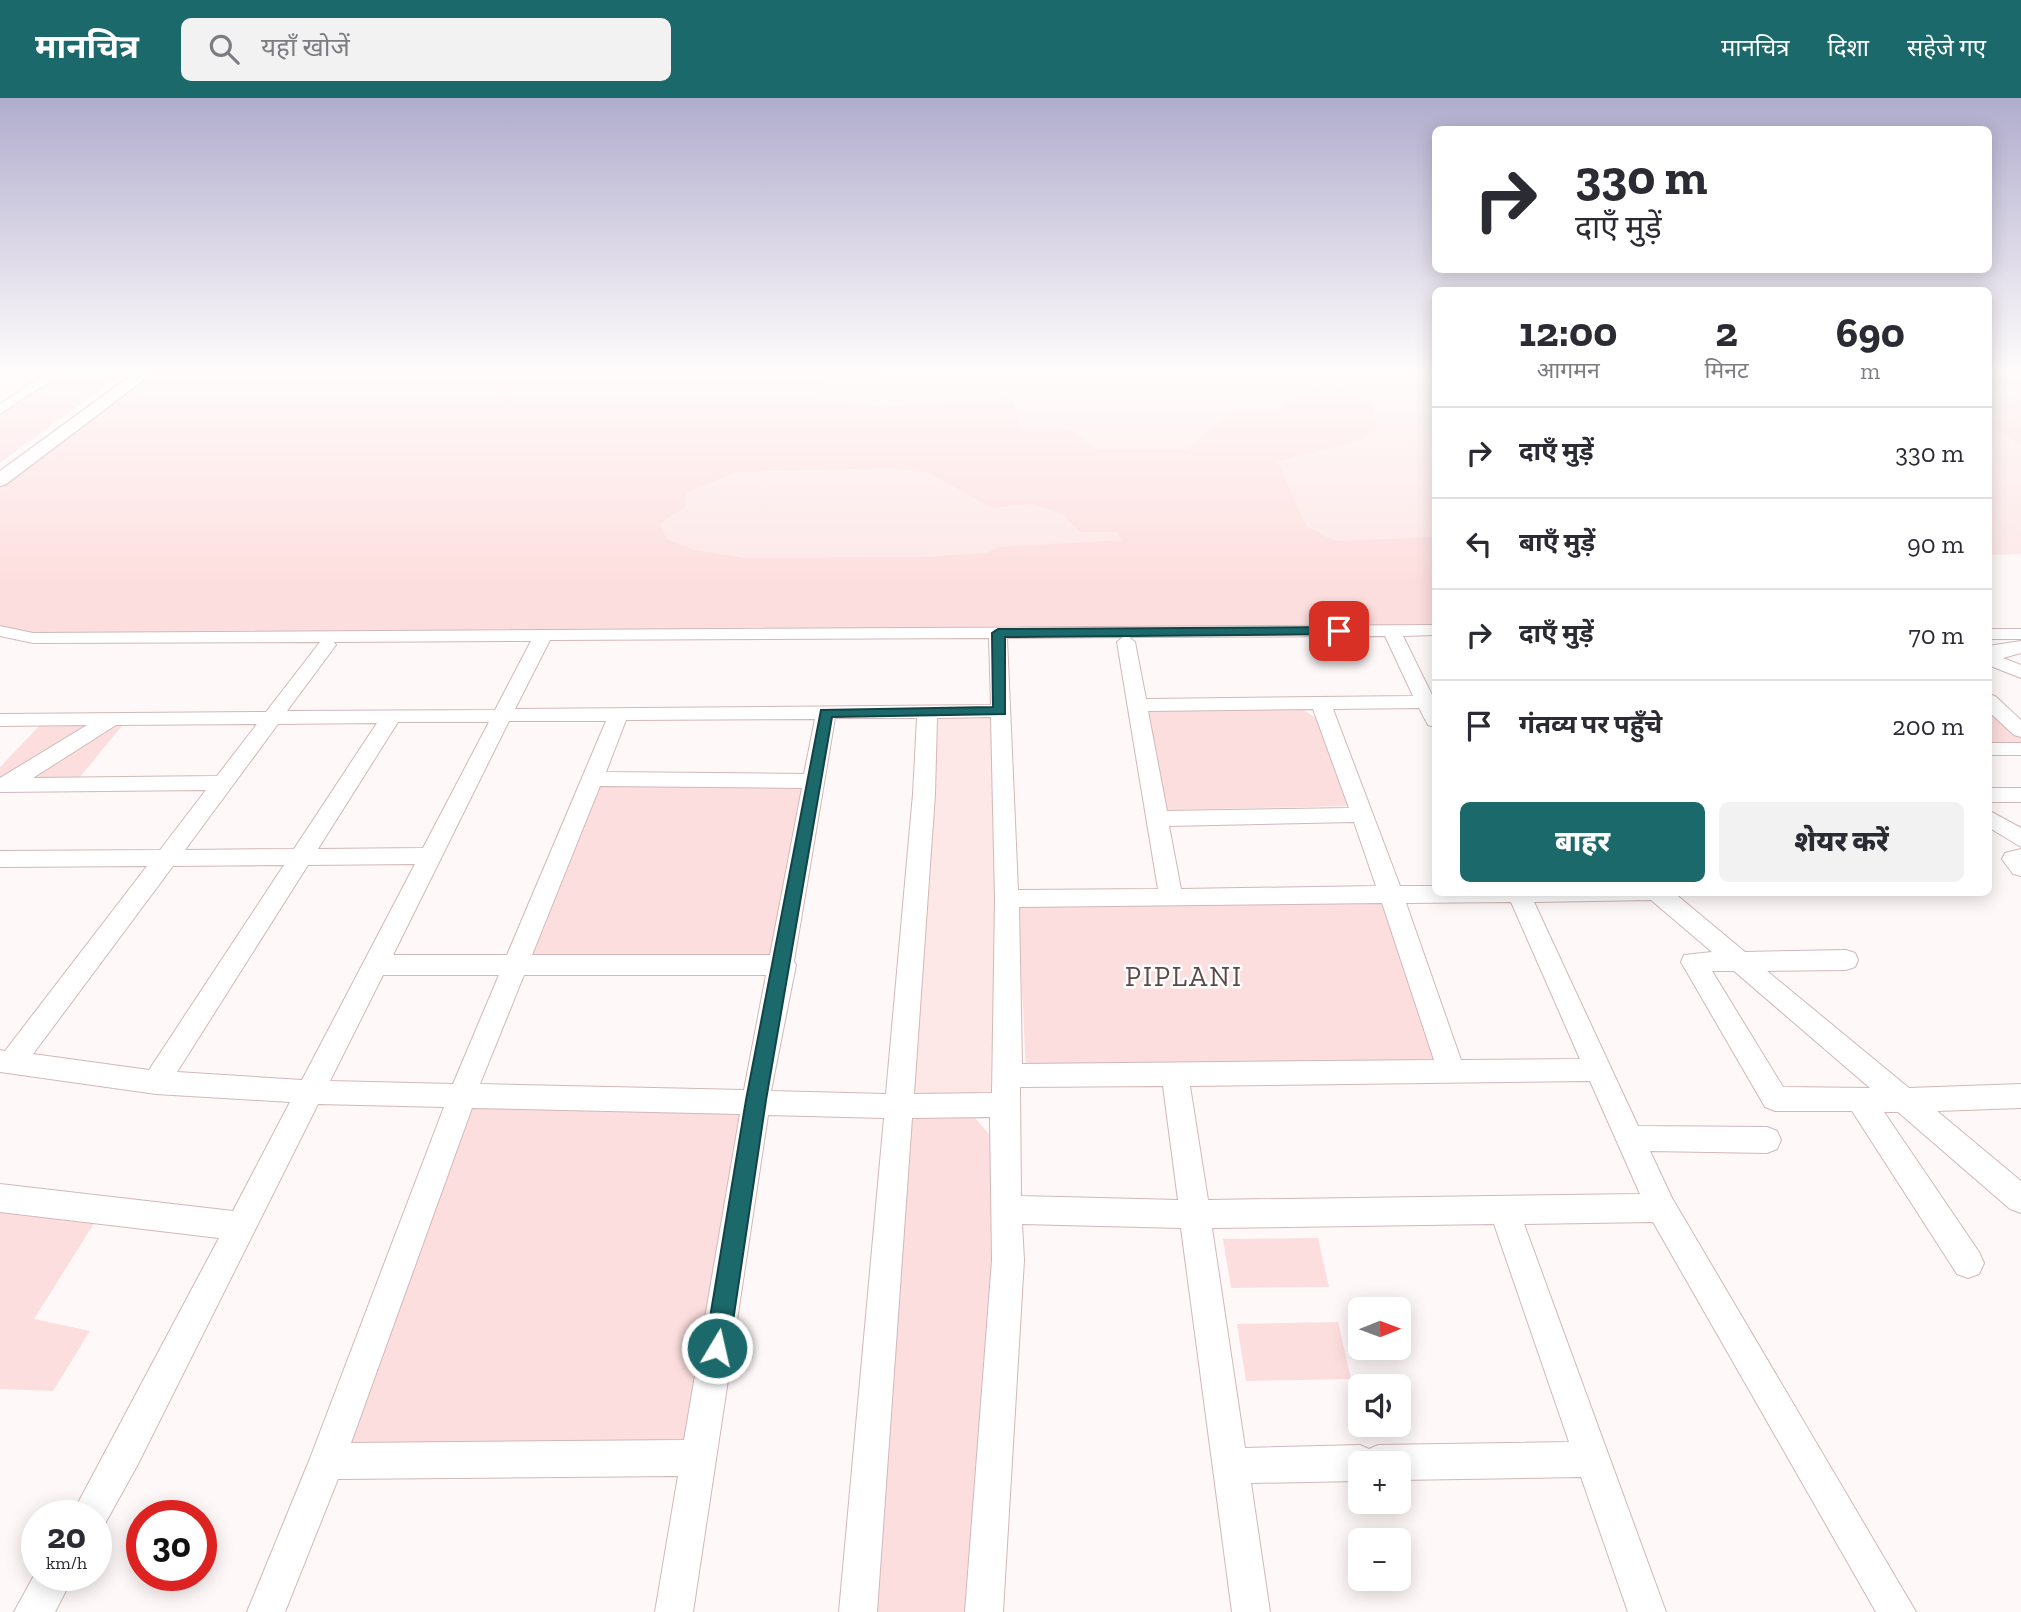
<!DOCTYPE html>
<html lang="hi">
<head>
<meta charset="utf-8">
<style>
	:root { --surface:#fff; --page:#f2f2f3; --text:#2b2b33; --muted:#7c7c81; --line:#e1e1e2; --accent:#1b696b }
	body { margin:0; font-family:"Zilla Slab","Noto Sans Devanagari",serif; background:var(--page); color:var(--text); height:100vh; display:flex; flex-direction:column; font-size:26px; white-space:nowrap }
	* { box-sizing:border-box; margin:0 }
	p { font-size:23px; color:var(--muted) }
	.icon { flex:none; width:38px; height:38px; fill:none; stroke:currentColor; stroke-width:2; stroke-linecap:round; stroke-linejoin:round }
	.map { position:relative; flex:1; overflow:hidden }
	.details { position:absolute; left:1432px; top:189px; width:560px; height:609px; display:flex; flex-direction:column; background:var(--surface); border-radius:10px; box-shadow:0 4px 18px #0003 }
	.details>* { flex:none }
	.top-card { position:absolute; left:1432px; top:28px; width:560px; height:147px; border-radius:10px; box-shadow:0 4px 18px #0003; background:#fff; color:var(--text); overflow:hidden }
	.needle { width:46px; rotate:89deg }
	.fabs { position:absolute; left:1348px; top:1199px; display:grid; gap:14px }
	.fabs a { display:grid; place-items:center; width:63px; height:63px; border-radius:10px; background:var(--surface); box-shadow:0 4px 18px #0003; font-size:35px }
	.speed { position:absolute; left:21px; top:1402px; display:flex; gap:14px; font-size:35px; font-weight:700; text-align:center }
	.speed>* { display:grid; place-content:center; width:91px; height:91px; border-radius:50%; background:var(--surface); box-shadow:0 4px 18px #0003; line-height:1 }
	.speed small { font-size:18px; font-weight:400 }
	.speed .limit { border:10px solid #d22; background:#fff; color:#111 }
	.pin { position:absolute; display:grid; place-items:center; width:60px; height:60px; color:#fff; margin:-30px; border-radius:14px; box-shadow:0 4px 10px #0006 }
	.me { position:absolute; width:77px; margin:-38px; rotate:9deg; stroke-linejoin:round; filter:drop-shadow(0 0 5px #0008) }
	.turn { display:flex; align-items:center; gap:24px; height:147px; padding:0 28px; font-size:32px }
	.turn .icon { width:91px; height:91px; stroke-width:2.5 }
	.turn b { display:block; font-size:49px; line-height:60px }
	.eta { display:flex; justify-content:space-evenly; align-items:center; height:119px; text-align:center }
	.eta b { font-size:42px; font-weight:800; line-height:49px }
	.button { display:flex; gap:14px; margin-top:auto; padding:14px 28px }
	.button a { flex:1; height:80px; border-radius:10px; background:var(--accent); color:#fff; font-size:28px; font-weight:800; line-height:80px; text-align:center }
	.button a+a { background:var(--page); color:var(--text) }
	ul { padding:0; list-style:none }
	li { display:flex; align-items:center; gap:21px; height:91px; padding:0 28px; border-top:2px solid var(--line) }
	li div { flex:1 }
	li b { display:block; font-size:26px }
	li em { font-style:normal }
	header { display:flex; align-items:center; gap:42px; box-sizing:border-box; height:98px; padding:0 35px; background:var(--accent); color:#fff }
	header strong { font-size:33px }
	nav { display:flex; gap:38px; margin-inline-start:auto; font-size:24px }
	.search { width:490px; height:63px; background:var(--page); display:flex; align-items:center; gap:18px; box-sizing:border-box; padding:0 24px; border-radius:10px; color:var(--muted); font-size:26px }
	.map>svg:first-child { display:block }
</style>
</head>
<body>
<header>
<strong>मानचित्र</strong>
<div class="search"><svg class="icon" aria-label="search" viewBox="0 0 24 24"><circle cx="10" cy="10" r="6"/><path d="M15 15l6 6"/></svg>यहाँ खोजें</div>
<nav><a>मानचित्र</a><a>दिशा</a><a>सहेजे गए</a></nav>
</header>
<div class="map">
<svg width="2021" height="1514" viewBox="0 0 2021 1514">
	<rect width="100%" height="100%" fill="#fef8f8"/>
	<!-- built -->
	<path fill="#fde7e7" d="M351 274H1435V464L162 480Z
		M1988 274H2021V456L1988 457Z
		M991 617 996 771 991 995 910 998 924 618Z"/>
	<!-- green -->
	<path fill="#fddede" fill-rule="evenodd" d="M158 274H908L844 278 815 287 816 300 885 309 1013 298 1019 330 1070 331 1097 352H1188L1225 316 1278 314C1313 280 1331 282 1373 303L1377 330 1363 341 1278 364 1306 428 1335 443 1435 439V528L42 536 0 528V391ZM892 370 929 375 992 410 1033 406 1061 416 1081 434H1117L1122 442 999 449 987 455 924 459 744 460 695 452 667 441 659 426 685 409 686 395 736 374Z
		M1988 274H2021V347L1988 326Z
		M87 276 119 278 0 365V317L51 282Z
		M1988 608 2021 638V645H1988Z
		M1299 609 1319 622 1353 708 1166 712 1144 614 1153 610Z
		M126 623 75 685 0 686V669L42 625Z
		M808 686 778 864 529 859 594 688Z
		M1379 803 1390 818 1446 969 1026 974 1018 808Z
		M470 1003 746 1010 692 1347 340 1356Z
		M941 1012 975 1020 994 1042 995 1131 972 1514H870L900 1015Z
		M0 1114 95 1124 34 1221 90 1233 53 1293 0 1291Z
		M1318 1140 1329 1189 1231 1190 1223 1141Z
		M1338 1224 1351 1281 1246 1283 1237 1226Z"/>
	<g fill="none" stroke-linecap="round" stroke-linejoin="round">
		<defs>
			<path id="minor" d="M48 274H63L0 316V306Z
				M1435 527V537L1403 538 1435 603V629L1428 627 1419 610 1333 611 1400 788H1435V794H1673L1745 854 1846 852 1855 855 1858 862 1855 869 1846 872 1767 873 1909 990 2021 986V1010L1937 1013 2021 1083V1115L2010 1111 1898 1014H1884L1979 1154 1984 1165 1979 1176 1968 1180 1957 1176 1852 1013H1775L1765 1009 1681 864 1684 857 1712 854 1651 802 1534 804 1638 1028 1767 1029 1777 1033 1781 1042 1777 1051 1767 1055 1650 1053 1672 1100 1916 1514H1876L1653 1124 1524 1126 1666 1514H1628L1581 1379 1398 1382V1365H1360V1383L1251 1385 1270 1514H1232L1181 1130 1022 1126 1024 1162 1003 1514H965L992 1162 990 1019 912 1020 877 1514H839L884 1020 768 1017 693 1514H655L678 1378 338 1381 285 1514H247L309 1363 444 1009 318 1006 137 1368 102 1431 96 1433V1418H71L219 1140 0 1114V1086L233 1113 290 1004 156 996 0 974V952L5 953 147 768 0 769V753L160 752 206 692 0 694V680L87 627 0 628V616L266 614 320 544 33 545 0 538V528L33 535ZM1385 538 1413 598 1146 601 1135 544 1129 539ZM1123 539 1117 544 1158 791 1018 792 1007 540ZM989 540 991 607 515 611 550 542ZM531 543 495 612 287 613 336 547 334 544ZM1313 611 1349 710 1167 713 1148 613ZM991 619 995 801 992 995 914 996 935 696 937 620ZM835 620H917L913 696 886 996 771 993 796 867 794 863ZM815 621 804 676 606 674 626 622ZM509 623H606L507 857H393ZM398 624H489L423 750 318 751ZM377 625 294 751 185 752 278 626ZM257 626 217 678 33 680 116 627ZM600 688 802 690 770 857H532ZM1354 724 1376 788 1181 791 1169 728ZM415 766 302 982 177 974 308 767ZM284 767 149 972 33 956 173 768ZM1511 804 1580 961 1461 962 1406 805ZM1382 805 1434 962 1022 966 1019 809ZM1712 873H1734L1870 990 1783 989ZM383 877H499L453 986 330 983ZM524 877H766L744 992 480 986ZM1590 983 1640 1096 1208 1102 1190 988ZM1163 988 1178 1102 1021 1098 1020 989ZM472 1010 740 1016 684 1342 351 1345ZM1494 1126 1569 1344 1378 1347 1369 1351 1360 1347 1245 1350 1212 1130Z
				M1988 531H2021V541H1988Z
				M2021 543V555L2003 560 2021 567V580L1988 567V548Z
				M1988 596 1995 598 2021 622V639L2014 637 1988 613Z
				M1988 645H2021V657H1988Z
				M1988 690H2021V704H1988Z
				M1988 712 2021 730V749L1988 729Z
				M2021 751V778L2013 776 2002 761 2005 755Z
				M37 1472V1477H74L55 1514H14Z"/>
			<path id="major" d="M136 274H154L6 386 0 388V373Z"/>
		</defs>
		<!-- minor casing -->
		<use href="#minor" stroke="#d2b8b8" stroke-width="2"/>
		<!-- major casing -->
		<use href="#major" stroke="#d2b8b8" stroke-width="3"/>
		<!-- minor -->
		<use href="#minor" fill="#fff" fill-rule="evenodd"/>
		<!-- major -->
		<use href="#major" fill="#fff" fill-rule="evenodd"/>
	</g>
	<!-- sky -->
	<linearGradient id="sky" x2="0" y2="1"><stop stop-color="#b0accd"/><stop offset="0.56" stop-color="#fffcfc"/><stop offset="1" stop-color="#fffcfc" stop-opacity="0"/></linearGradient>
	<rect width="2021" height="486" fill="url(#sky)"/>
	<!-- route -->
	<path fill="#1b696b" stroke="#124446" stroke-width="2" d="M1339 529 1344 530V536L1005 539V616L832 619 766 1002 729 1250 725 1258 717 1261 709 1258 705 1250 746 1002 821 612 993 609 992 535 998 531Z"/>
	<g text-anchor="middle" stroke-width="5" stroke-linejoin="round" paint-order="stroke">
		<!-- neighbourhood labels -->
		<g font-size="28" letter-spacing="2" fill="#5d4747" stroke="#fff">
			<text x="1184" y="888">PIPLANI</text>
		</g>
	</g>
</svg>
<div class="fabs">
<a><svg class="needle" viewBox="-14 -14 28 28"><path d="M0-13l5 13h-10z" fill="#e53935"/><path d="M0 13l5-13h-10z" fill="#7c7c81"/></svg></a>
<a><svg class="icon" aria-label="sound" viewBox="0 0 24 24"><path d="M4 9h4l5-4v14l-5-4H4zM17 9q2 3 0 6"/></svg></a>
<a>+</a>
<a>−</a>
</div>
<div class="speed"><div>20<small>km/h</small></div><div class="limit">30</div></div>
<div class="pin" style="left:1339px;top:533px;background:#d93025"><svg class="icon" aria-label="arrive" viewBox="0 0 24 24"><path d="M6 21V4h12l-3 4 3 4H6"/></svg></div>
<svg class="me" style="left:717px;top:1250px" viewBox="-20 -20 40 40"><circle r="17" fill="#1b696b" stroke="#fff" stroke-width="3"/><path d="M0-11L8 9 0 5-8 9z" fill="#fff"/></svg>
<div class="top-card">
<div class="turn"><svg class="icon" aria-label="right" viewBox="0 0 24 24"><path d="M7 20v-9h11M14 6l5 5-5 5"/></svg><div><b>330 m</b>दाएँ मुड़ें</div></div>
</div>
<section class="details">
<div class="eta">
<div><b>12:00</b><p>आगमन</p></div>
<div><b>2</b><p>मिनट</p></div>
<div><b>690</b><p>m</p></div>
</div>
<ul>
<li><svg class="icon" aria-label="right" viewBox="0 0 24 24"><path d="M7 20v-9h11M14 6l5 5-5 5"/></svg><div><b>दाएँ मुड़ें</b></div><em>330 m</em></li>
<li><svg class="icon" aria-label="left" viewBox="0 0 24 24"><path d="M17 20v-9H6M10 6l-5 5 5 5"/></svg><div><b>बाएँ मुड़ें</b></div><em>90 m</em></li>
<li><svg class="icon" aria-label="right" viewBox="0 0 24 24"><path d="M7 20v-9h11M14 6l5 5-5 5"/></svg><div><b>दाएँ मुड़ें</b></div><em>70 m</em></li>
<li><svg class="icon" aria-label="arrive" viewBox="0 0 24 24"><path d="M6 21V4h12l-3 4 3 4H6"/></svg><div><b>गंतव्य पर पहुँचे</b></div><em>200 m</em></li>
</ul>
<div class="button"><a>बाहर</a><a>शेयर करें</a></div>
</section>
</div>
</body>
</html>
